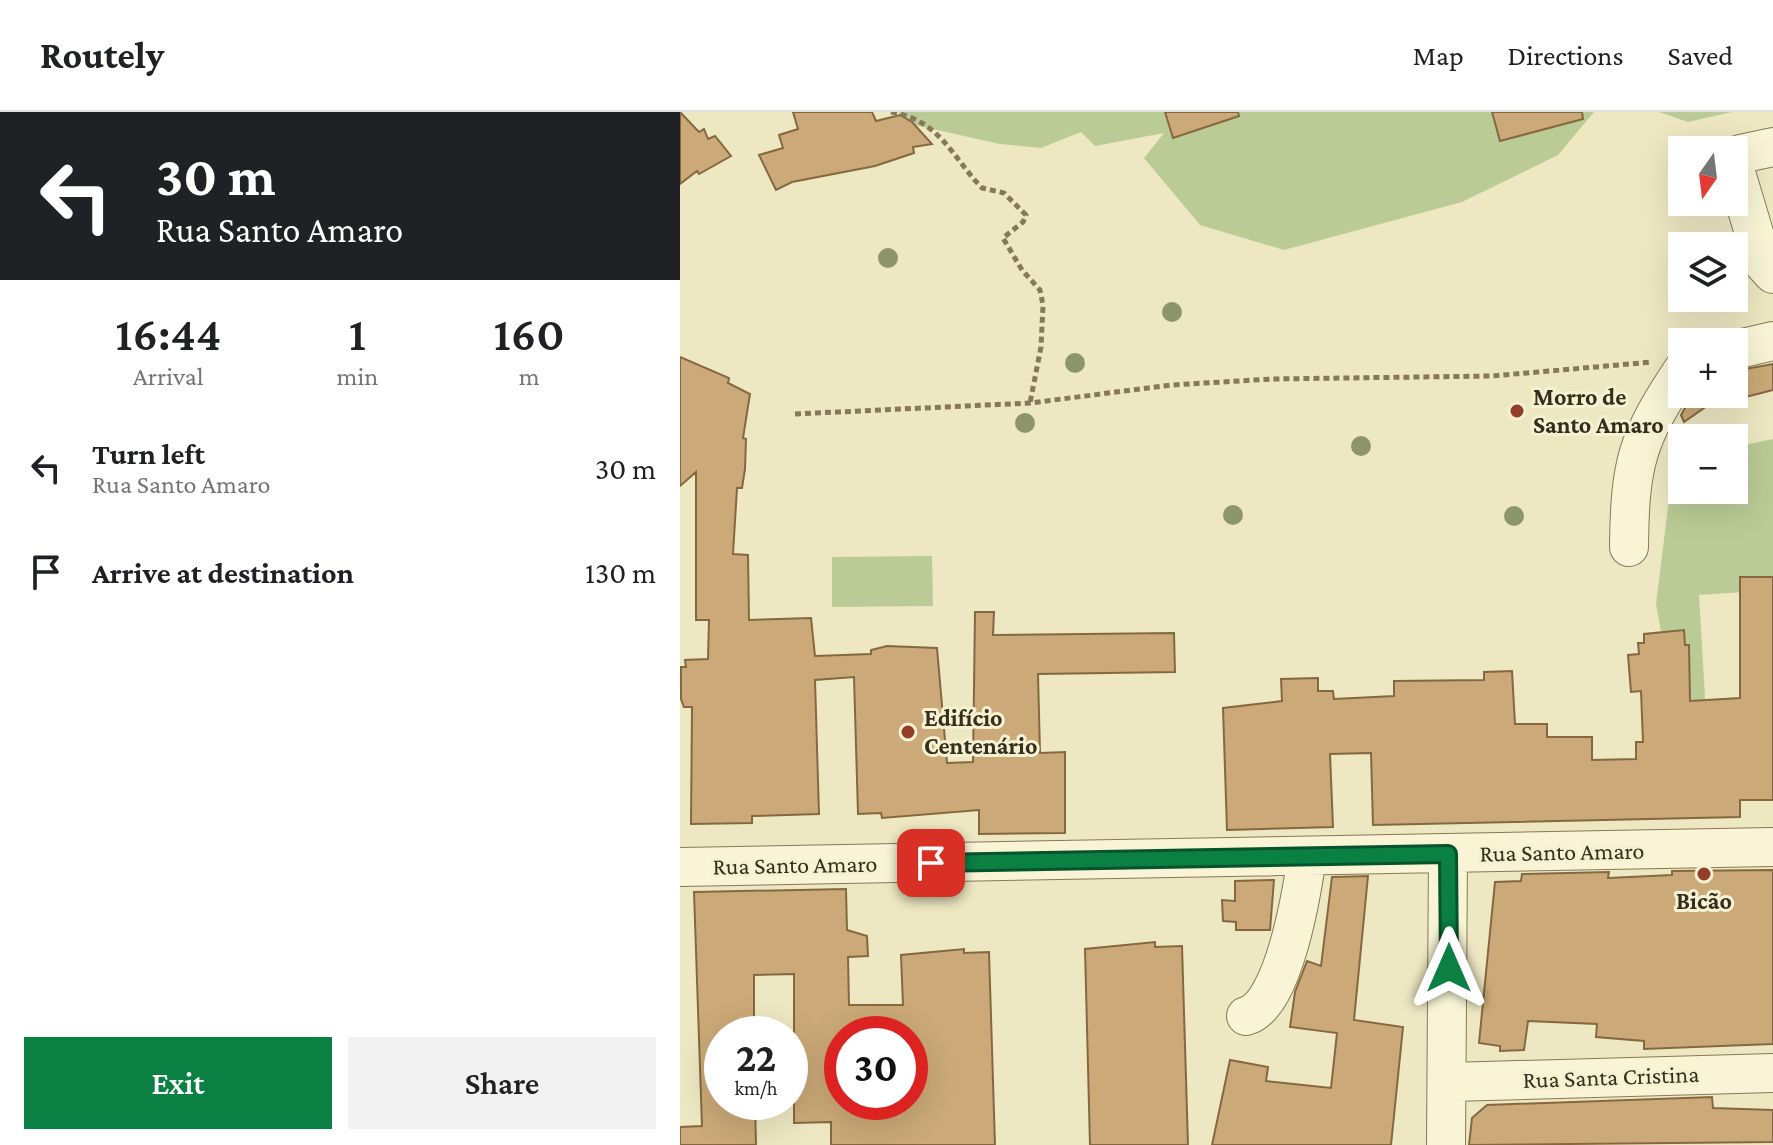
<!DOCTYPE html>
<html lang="en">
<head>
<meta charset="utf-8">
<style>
	:root { --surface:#fff; --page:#f2f2f2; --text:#202124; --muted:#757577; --line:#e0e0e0; --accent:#0b8043 }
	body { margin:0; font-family:"Crimson Pro",serif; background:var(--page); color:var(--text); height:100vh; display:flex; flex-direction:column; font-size:30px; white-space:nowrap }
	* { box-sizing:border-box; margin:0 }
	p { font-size:26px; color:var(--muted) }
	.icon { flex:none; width:44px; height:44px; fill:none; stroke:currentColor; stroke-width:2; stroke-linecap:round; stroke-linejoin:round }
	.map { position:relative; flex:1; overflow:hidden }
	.side { display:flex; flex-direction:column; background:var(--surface); width:680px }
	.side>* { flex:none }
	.hud { background:#202124; color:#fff; overflow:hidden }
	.needle { width:52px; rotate:194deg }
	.buttons { position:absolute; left:988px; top:24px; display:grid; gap:16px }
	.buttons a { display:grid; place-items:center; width:80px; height:80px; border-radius:0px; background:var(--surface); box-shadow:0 8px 32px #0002; font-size:40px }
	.speed { position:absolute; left:24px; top:904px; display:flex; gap:16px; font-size:40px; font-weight:700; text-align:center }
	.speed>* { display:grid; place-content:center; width:104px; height:104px; border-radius:50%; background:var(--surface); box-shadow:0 8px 32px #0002; line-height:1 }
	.speed small { font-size:20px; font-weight:400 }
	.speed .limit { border:12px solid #d22; background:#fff; color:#111 }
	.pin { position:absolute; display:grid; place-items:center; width:68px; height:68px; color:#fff; margin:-34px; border-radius:16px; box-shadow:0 4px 12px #0006 }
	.me { position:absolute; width:88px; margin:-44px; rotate:0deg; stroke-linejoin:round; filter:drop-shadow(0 0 6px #0008) }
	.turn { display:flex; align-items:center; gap:28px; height:168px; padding:0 24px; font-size:36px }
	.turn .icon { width:104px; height:104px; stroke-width:2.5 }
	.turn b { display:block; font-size:56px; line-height:68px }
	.eta { display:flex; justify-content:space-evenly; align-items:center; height:136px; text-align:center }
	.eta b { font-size:48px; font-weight:600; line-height:56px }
	.cta { display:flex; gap:16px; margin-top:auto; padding:16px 24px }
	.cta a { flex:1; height:92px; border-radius:0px; background:var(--accent); color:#fff; font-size:32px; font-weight:600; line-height:92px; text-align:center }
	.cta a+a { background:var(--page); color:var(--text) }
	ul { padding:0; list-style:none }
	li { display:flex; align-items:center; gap:24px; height:104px; padding:0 24px }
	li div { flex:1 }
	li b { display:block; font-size:30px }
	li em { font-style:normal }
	header { display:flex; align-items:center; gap:48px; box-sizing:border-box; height:112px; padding:0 40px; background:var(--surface); border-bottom:2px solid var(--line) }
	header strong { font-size:38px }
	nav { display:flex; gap:44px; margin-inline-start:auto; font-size:28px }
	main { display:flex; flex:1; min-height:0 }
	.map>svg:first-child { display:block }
</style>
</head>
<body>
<header>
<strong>Routely</strong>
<nav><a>Map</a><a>Directions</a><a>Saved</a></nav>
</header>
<main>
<section class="side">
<div class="hud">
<div class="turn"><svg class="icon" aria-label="left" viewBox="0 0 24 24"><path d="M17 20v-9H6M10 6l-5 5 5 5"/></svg><div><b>30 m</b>Rua Santo Amaro</div></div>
</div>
<div class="eta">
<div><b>16:44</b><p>Arrival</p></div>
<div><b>1</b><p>min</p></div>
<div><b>160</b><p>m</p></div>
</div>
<ul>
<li><svg class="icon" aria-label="left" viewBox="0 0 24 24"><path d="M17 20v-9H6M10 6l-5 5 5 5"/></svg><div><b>Turn left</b><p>Rua Santo Amaro</p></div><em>30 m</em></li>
<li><svg class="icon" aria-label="arrive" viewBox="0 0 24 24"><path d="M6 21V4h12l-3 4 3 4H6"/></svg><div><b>Arrive at destination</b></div><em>130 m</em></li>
</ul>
<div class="cta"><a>Exit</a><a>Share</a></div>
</section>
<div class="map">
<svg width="1093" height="1033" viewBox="0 0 1093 1033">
	<rect width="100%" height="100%" fill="#ede8c2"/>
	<!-- green -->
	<path fill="#bbcb96" d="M219 0H812L821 29 878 13 875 0H914L878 43 782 90 604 138 520 113 464 46 484 21 415 34 401 20 361 36 320 32 221 10Z
		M979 0H1052L1008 10Z
		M1093 327V478L1019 483 1026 602 1000 623 976 492 994 347 1002 345V378H1054V335Z
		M252 444 253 494 152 495V445Z"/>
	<!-- building -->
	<path fill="#cba978" stroke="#856840" stroke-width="2" fill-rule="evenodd" d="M0 0 19 20 24 17 28 27 35 24 51 44 19 62 17 59 0 72Z
		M113 0H192L196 9 220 3 232 10 252 32 233 35 234 41 195 54 112 70 96 78 79 43 103 36 99 23 118 17Z
		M485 0H558L559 4 493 26Z
		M812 0H902L903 7 820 29Z
		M0 245 49 266 48 271 70 282 63 326 66 327 65 357 62 376H57L53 442 68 443 69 508 131 506 135 544 191 542V538L207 534 257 536 267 651 293 650 295 500H314L313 523 494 521 495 560 358 562 360 641 385 640V721L299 722V698L202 706 201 701 178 702 174 565 135 568 139 702 72 704V711L11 712 12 595H4L1 587V555H6L5 548 28 547 29 508H16V360L0 374Z
		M1093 252V278L1054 288V259Z
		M1013 282H1044L1004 310 1001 303Z
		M1060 465H1093V688H1060V705L693 713 691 641 650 642 653 715 547 718 543 596 602 589 601 567 638 566V579H653L654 587 714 584V569L804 568V560L832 559 835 612H867V625H912V648L956 647V630H963L961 579 951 580 948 543 959 542 958 531H964V522L1004 518 1005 533H1009L1010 589 1060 586Z
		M1093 758V932L964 937V929L916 925 917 912 848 909 844 938 820 939V934L799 931 815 770 841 769 842 762 929 760 928 766 992 763V759Z
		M688 764 674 908 723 915 711 1033H532L550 948 588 955 586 969 651 976 657 921 610 915 615 880 627 849 641 854 652 765Z
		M594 768 590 818H556V810L543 809 542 788 555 789V769Z
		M166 777 167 818 187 824 188 844 168 845 169 893H223L221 843 284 837V841L309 840 315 1033H151V1010L114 1011V862L74 863V922H42V990H75L76 1033H0V1015L22 1014 14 780ZM162 922H230V990H162Z
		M475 830V835L502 834 508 1033H410L405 837Z
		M1032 985 1033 996 1093 998V1030L789 1033 792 1006 807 993Z"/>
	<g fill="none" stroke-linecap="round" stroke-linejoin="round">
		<defs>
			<path id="minor" d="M1054 49 1060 42 1093 35
				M1054 54 1083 151 1093 162
				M1054 238 1093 229
				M949 435C950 352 956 328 1002 259
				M0 755 1093 735
				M566 904C604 894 622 779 627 745
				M770 970 1093 961
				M766 1033 768 742"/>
		</defs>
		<!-- minor casing -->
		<use href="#minor" stroke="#867959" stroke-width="40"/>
		<!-- path -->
		<path stroke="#867959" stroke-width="5" stroke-dasharray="6 4" stroke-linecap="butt" d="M211 0C260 8 272 45 302 76L324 81 346 103 343 110 323 126 342 158 360 178 363 193 361 235 350 291
			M115 302 350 291 492 273 592 267 812 264 972 250"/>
		<!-- minor -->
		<use href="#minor" stroke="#f8f4d5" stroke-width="38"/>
	</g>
	<!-- trees -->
	<g fill="#8d966b">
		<circle cx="208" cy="146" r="10"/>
		<circle cx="492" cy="200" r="10"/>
		<circle cx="395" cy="251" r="10"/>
		<circle cx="345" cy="311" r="10"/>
		<circle cx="681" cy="334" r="10"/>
		<circle cx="553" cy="403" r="10"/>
		<circle cx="834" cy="404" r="10"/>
	</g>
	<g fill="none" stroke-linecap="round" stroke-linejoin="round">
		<defs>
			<path id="route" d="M251 751 768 742 769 856"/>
		</defs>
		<!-- route casing -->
		<use href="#route" stroke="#07532c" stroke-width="20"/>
		<!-- route -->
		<use href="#route" stroke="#0b8043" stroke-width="14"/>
	</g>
	<!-- markers -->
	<g fill="#943d2a" stroke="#f5f1d1" stroke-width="3">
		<circle cx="837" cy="299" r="8"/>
		<circle cx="228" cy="620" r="8"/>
		<circle cx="1024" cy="762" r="8"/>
	</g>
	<g text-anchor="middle" stroke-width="6" stroke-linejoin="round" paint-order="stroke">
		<!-- poi labels -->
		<g font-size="24" font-weight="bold" fill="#362e1d" stroke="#f5f1d1" text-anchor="start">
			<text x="853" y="293">Morro de<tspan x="853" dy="28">Santo Amaro</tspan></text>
			<text x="244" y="614">Edifício<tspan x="244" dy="28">Centenário</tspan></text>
			<text x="1024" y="797" text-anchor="middle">Bicão</text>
		</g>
		<!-- street labels -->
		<g font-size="24" fill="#362e1d" stroke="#f5f1d1">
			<text transform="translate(882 740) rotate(-1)" y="8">Rua Santo Amaro</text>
			<text transform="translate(115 753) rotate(-1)" y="8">Rua Santo Amaro</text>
			<text transform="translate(931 965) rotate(-2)" y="8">Rua Santa Cristina</text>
		</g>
	</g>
</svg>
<div class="buttons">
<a><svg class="needle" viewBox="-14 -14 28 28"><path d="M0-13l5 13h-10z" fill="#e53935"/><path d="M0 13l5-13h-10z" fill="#757577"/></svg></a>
<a><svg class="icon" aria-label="layers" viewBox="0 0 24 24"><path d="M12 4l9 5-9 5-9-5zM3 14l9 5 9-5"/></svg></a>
<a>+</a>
<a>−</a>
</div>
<div class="speed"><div>22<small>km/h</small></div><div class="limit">30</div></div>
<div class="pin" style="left:251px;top:751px;background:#d93025"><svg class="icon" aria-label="arrive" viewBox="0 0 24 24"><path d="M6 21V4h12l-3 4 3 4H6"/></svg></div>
<svg class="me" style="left:769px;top:856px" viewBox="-20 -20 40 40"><path d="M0-17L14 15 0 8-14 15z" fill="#0b8043" stroke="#fff" stroke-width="4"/></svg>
</div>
</main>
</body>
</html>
